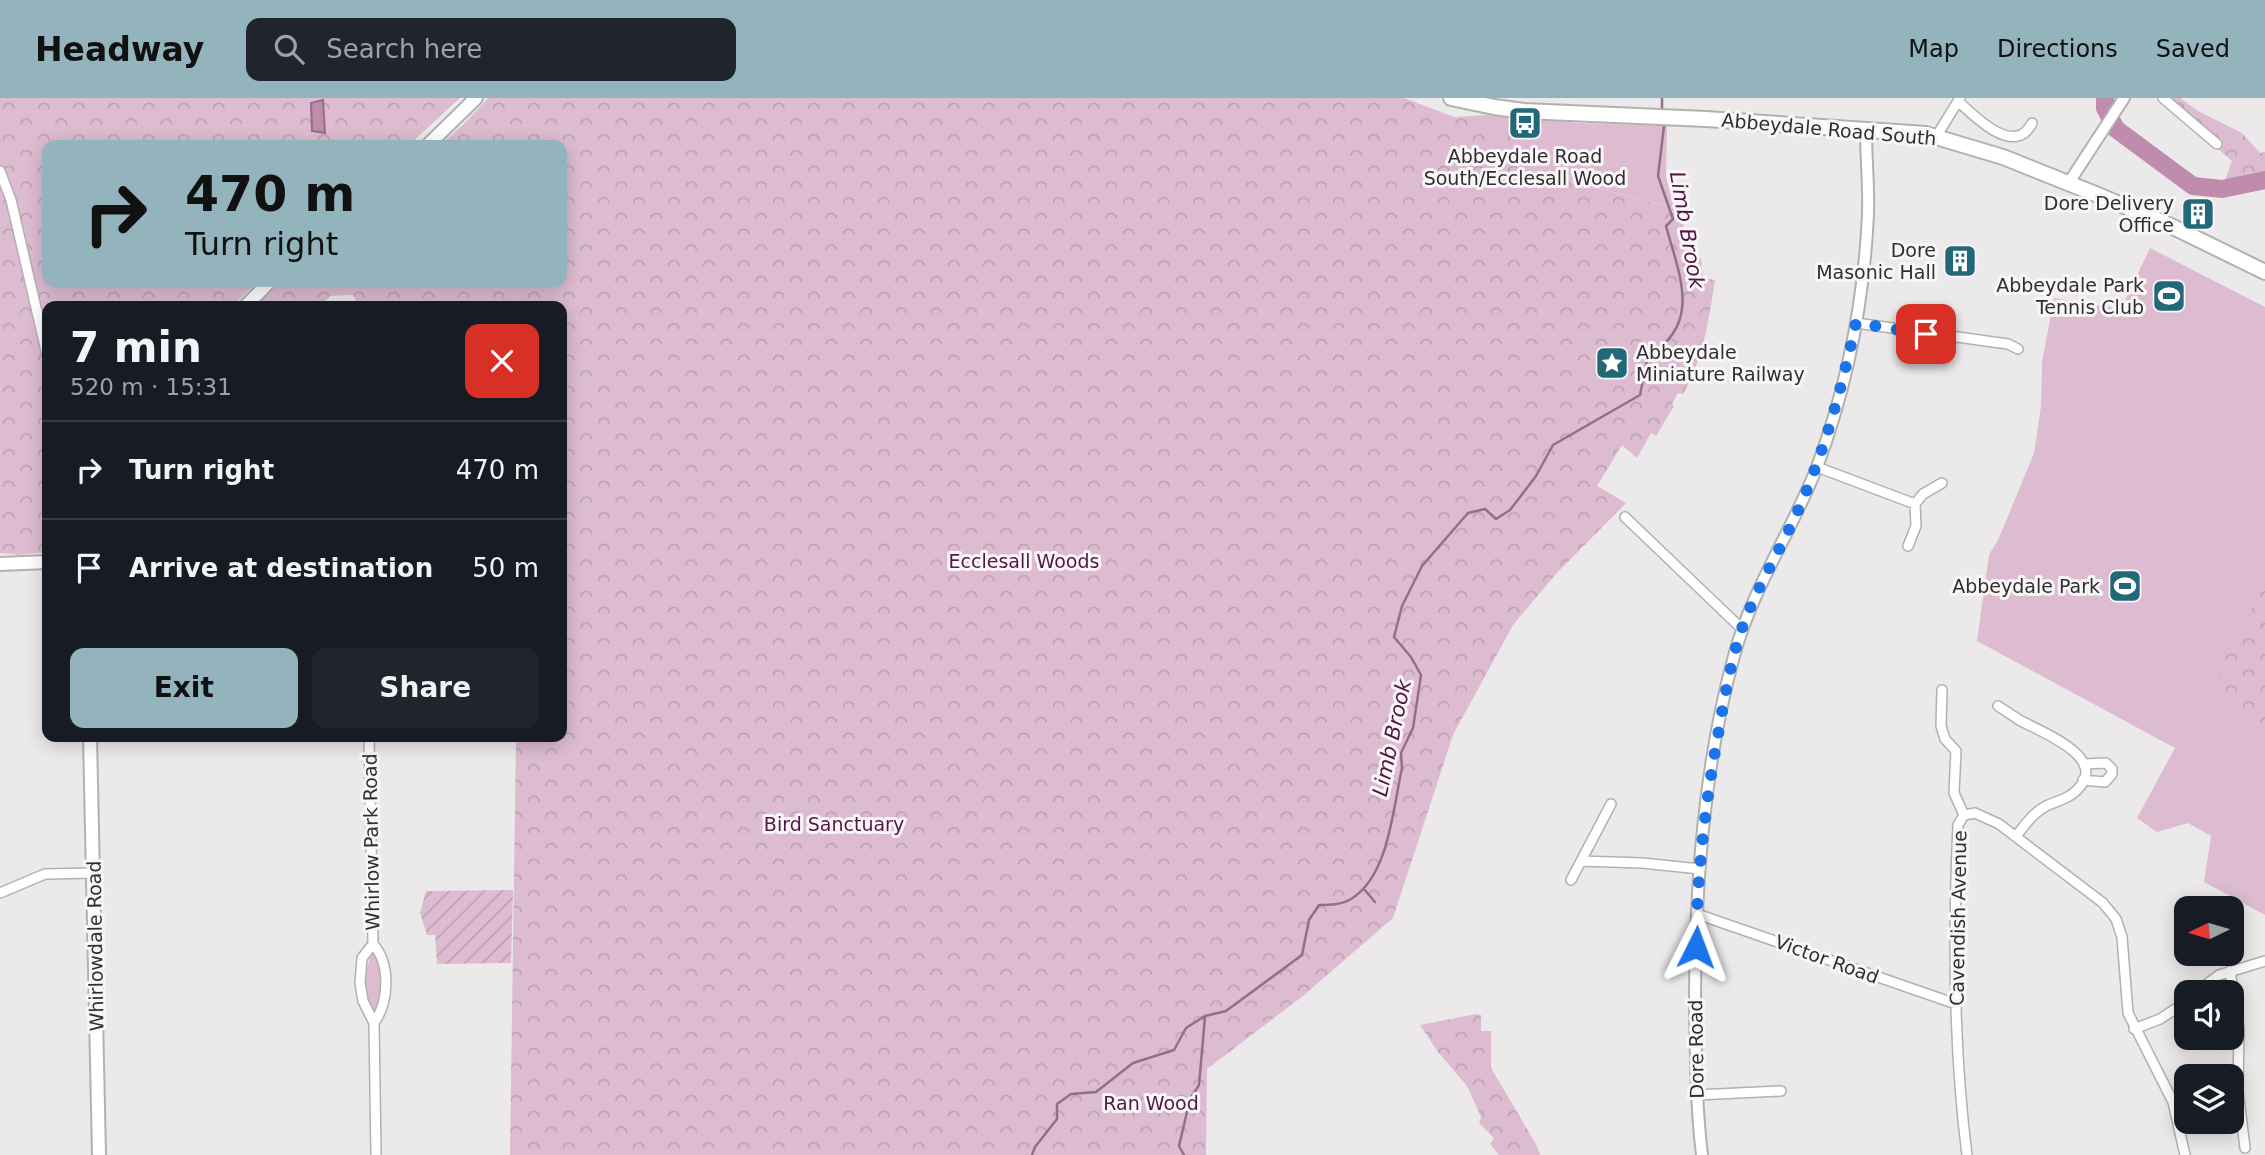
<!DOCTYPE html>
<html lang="en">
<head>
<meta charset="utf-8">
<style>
	:root { --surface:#171b24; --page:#20242c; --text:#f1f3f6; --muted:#9ea1a6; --line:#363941; --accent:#94b4bd }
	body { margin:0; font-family:"DejaVu Sans",sans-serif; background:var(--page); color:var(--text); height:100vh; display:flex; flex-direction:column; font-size:26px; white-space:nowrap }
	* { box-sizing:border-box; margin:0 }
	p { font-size:23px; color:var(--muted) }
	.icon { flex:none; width:38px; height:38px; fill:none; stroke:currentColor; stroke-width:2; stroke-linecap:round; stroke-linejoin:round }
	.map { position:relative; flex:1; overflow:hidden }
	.sheet { position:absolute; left:42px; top:203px; width:525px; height:441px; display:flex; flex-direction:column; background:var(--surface); border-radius:14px; box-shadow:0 4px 18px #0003 }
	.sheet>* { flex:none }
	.hud { position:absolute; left:42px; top:42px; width:525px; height:147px; border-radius:14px; box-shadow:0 4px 18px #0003; background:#94b4bd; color:#111; overflow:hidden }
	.needle { width:46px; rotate:265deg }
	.tools { position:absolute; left:2174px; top:798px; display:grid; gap:14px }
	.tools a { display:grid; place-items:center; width:70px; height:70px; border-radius:14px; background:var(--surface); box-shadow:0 4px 18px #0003; font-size:35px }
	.pin { position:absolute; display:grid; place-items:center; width:60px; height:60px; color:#fff; margin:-30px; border-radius:14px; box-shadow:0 4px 10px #0006 }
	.me { position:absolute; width:77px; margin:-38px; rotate:3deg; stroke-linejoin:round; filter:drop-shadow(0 0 5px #0008) }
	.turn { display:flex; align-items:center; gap:24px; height:147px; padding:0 28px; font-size:32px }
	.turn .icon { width:91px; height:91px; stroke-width:2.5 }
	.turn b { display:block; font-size:49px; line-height:60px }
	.round { display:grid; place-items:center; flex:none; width:74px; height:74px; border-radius:14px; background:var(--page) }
	.headline { display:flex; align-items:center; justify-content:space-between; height:119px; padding:0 28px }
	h1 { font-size:42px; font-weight:700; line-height:52px }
	.cta { display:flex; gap:14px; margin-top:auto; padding:14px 28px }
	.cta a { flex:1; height:80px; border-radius:14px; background:var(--accent); color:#111; font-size:28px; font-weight:700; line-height:80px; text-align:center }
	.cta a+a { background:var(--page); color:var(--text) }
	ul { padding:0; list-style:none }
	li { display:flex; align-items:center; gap:21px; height:98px; padding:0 28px; border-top:2px solid var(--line) }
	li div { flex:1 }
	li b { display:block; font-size:26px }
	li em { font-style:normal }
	header { display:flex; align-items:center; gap:42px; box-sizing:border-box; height:98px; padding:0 35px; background:var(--accent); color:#111 }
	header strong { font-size:33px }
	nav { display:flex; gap:38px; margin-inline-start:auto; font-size:24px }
	.search { width:490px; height:63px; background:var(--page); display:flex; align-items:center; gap:18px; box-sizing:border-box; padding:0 24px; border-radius:14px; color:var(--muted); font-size:26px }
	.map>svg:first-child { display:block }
</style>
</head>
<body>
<header>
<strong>Headway</strong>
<div class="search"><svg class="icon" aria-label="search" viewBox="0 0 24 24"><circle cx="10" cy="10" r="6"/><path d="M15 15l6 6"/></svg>Search here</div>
<nav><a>Map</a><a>Directions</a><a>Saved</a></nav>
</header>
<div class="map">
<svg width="2265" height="1057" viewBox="0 0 2265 1057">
	<defs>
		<pattern id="forest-crowns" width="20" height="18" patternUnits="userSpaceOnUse" patternTransform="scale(1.75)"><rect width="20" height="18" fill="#ddbcd1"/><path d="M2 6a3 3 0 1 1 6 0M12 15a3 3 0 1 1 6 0" fill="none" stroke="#bea2b4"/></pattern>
		<pattern id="garden-furrows" width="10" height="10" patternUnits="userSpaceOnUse" patternTransform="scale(1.75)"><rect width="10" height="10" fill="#ddbcd1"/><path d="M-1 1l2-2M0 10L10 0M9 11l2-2" fill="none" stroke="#bea2b4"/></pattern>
	</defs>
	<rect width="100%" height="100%" fill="#ece9eb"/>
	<!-- green -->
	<path fill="#ddbcd1" d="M1487 17 1579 25 1667 28 1666 80 1675 110 1547 77 1539 69 1532 46 1454 19Z
		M2150 150 2265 209V817L2204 784 2211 738 2188 725 2157 734 2137 720 2175 650 1977 543 1989 457 1999 440 2034 355 2041 308 2042 264 2054 200 2121 211Z
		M373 854 380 859 382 886 378 915 374 916C363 901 364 869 373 854Z"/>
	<!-- forest -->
	<path fill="url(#forest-crowns)" d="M0 0H460L409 47H47V184H257L233 208H47V454L19 457 0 455Z
		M488 0H1404L1454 19 1511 31 1532 46 1539 69 1547 77 1678 111 1693 158 1701 160 1703 180 1715 182C1709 222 1703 261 1683 296L1678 295 1672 306 1674 308 1656 338 1651 335 1637 360 1622 347 1597 388 1626 405 1555 477 1513 527 1453 637 1393 820 1303 898 1207 971 1206 1057H510L516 639H562V208H359L353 197 330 198 320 208H262L260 204 281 184H562V47H440L464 26Z
		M2160 0H2180L2198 13 2242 35 2260 55 2265 54V82L2222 91 2232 63Z
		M2265 487V631L2222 591 2218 580 2220 568Z
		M1476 916 1481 917V933H1491V970L1537 1048 1540 1057H1499L1490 1046 1494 1040 1479 1025 1481 1019 1467 988 1438 954 1420 927Z"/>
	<!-- garden -->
	<path fill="url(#garden-furrows)" d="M513 792 511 865 437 866 435 837H427L420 815 426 793Z"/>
	<!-- water -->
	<path fill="#bf8cae" stroke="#947088" stroke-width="2" d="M323 2 325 35 312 33 311 5Z"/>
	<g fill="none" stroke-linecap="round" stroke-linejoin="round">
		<!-- stream -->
		<path stroke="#947088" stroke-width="2.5" d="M1662 0V11
			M1364 791 1375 804
			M1032 1057 1035 1049 1057 1021V1006L1071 996 1096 994 1133 965 1174 952 1186 930 1205 918 1226 913 1302 857 1309 822 1319 807C1329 807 1341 807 1351 801 1389 778 1393 710 1402 670L1401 655 1413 630 1421 577 1411 559 1394 539 1402 508 1422 468 1468 415 1485 411 1496 421 1510 412 1536 378 1553 347 1640 297 1648 257C1703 227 1679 176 1666 128L1673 121 1658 78 1664 28
			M1184 1057 1179 1048 1190 1001 1199 987 1205 919"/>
		<!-- river -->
		<path stroke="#bf8cae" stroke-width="18" d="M2105 0V10L2116 31 2193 88 2222 91 2265 82"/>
		<defs>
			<path id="minor" d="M2163 0 2217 46
				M1958 3C1974 18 2015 60 2032 25
				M1936 39 1960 0
				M0 73 11 102 47 257
				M1856 225 2008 246 2018 251
				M1817 369 1915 406
				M1625 419 1742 531
				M1908 448 1916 428 1915 406 1923 396 1942 385
				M1942 592 1941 628 1945 641 1956 653 1954 695 1964 717
				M1998 608C2006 613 2013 618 2021 623 2044 635 2117 663 2071 697 2063 702 2055 704 2046 708 2033 715 2025 727 2016 738
				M369 639 373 846
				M2083 682 2105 684 2112 676V671L2106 665 2084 666
				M1964 717 1975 715 1999 726 2103 805 2116 821 2122 839 2128 915 2173 1004 2185 1057
				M1964 717 1958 727C1953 836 1953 948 1967 1057
				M1581 763 1642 765 1700 771
				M1571 782 1611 706
				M0 795 45 776 93 775
				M1697 816 1956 906
				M2230 873 2239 931 2238 993 2245 1050
				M2196 894 2219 877 2265 863
				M374 925C389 904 391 866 373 846L362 860 360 885 363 903 374 925 376 1057
				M2134 931 2160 921 2186 904
				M1697 997 1781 993"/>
			<path id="tertiary" d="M2068 86 2124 0
				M1702 1057C1696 1008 1696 959 1695 909 1695 792 1703 671 1734 558 1752 491 1792 433 1817 369 1847 289 1864 202 1868 116 1869 88 1866 60 1866 32"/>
			<path id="secondary" d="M428 47 476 0
				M246 208 269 184
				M0 466 47 464
				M90 639 99 1057"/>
			<path id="primary" d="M1451 0 1494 9 1524 13 1706 21 1926 36 2003 59 2098 97 2169 127 2265 174"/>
		</defs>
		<!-- minor casing -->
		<use href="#minor" stroke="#b3b0b2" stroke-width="12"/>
		<!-- tertiary casing -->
		<use href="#tertiary" stroke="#b3b0b2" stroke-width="14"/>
		<!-- secondary casing -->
		<use href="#secondary" stroke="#b3b0b2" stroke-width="16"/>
		<!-- primary casing -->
		<use href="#primary" stroke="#b3b0b2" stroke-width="18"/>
		<!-- minor -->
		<use href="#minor" stroke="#fff" stroke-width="9"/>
		<!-- tertiary -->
		<use href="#tertiary" stroke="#fff" stroke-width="10"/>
		<!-- secondary -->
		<use href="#secondary" stroke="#fff" stroke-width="12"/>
		<!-- primary -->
		<use href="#primary" stroke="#fff" stroke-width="14"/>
	</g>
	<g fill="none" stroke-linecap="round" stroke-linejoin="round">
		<!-- route -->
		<path stroke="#1a73e8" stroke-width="12" stroke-dasharray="0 21.6" d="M1696 849C1697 778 1705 707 1718 637 1724 602 1730 567 1741 533 1756 490 1782 450 1800 408 1826 349 1842 288 1856 225L1926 236"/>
	</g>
	<!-- icons -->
	<defs>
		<symbol id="bus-square" viewBox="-11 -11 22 22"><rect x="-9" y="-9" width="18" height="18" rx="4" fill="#226878" stroke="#f9f6f8"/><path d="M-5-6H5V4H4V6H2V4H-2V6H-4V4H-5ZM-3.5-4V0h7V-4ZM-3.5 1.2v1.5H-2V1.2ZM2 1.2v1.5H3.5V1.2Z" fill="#fff"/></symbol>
		<symbol id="building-square" viewBox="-11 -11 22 22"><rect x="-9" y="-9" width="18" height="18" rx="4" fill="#226878" stroke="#f9f6f8"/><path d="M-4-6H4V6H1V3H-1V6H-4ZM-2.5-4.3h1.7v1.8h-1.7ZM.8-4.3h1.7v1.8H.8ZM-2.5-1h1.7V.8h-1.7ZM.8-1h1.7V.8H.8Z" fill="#fff"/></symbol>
		<symbol id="stadium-square" viewBox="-11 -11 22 22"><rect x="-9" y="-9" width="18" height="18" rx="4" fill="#226878" stroke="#f9f6f8"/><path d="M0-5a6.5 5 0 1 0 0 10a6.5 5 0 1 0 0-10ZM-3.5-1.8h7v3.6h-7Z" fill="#fff"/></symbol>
		<symbol id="sight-square" viewBox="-11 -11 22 22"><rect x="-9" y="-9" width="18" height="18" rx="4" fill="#226878" stroke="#f9f6f8"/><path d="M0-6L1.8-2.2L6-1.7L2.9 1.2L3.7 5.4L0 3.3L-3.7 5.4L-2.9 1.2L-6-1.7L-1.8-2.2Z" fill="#fff"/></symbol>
	</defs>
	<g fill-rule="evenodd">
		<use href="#bus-square" x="1506" y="6" width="38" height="38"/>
		<use href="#building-square" x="2179" y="97" width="38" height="38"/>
		<use href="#building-square" x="1941" y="144" width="38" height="38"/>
		<use href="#stadium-square" x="2150" y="179" width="38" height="38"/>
		<use href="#sight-square" x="1593" y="246" width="38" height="38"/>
		<use href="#stadium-square" x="2106" y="469" width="38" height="38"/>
	</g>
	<g text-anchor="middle" stroke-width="6" stroke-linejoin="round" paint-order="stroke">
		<!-- street labels -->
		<g font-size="19" fill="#302e2f" stroke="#f9f6f8">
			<text transform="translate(1829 31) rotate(5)" y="7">Abbeydale Road South</text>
			<text transform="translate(371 744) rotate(-91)" y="7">Whirlow Park Road</text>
			<text transform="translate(1958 820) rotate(-89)" y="7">Cavendish Avenue</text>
			<text transform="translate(95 848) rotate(-91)" y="7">Whirlowdale Road</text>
			<text transform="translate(1827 861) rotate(20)" y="7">Victor Road</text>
			<text transform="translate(1696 951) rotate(-91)" y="7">Dore Road</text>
		</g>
		<!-- poi labels -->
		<g font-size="19" fill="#302e2f" stroke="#f9f6f8" text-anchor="end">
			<text x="1525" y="65" text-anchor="middle">Abbeydale Road<tspan x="1525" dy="22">South/Ecclesall Wood</tspan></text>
			<text x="2174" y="112">Dore Delivery<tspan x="2174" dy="22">Office</tspan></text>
			<text x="1936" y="159">Dore<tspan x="1936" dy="22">Masonic Hall</tspan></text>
			<text x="2144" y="194">Abbeydale Park<tspan x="2144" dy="22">Tennis Club</tspan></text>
			<text x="1636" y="261" text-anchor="start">Abbeydale<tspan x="1636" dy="22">Miniature Railway</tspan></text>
			<text x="2100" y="495">Abbeydale Park</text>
		</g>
		<!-- park labels -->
		<g font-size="19" fill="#541745" stroke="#f9f6f8">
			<text x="1024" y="470">Ecclesall Woods</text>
			<text x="834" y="733">Bird Sanctuary</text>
			<text x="1151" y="1012">Ran Wood</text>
		</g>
		<!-- water labels -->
		<g font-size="21" font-style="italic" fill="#531543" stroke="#f9f6f8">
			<text transform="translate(1687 132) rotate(80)" y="7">Limb Brook</text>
			<text transform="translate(1392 640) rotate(-78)" y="7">Limb Brook</text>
		</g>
	</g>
</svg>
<div class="tools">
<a><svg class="needle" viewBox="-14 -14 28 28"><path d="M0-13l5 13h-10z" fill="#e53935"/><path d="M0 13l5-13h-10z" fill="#9ea1a6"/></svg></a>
<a><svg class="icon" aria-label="sound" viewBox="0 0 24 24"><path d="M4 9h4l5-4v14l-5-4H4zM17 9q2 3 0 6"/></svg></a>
<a><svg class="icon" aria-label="layers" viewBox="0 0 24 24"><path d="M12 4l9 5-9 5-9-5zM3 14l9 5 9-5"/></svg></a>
</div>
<div class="pin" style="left:1926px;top:236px;background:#d93025"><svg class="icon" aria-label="arrive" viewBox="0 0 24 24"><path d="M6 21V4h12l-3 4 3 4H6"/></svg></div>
<svg class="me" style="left:1696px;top:849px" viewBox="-20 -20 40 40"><path d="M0-17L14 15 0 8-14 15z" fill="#1a73e8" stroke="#fff" stroke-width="4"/></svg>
<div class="hud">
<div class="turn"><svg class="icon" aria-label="right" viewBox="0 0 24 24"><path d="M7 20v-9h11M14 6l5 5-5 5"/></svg><div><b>470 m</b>Turn right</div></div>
</div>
<section class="sheet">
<div class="headline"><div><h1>7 min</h1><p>520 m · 15:31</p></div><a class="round" style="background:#d93025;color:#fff"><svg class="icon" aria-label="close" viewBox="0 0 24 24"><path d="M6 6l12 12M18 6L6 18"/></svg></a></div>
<ul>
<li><svg class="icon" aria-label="right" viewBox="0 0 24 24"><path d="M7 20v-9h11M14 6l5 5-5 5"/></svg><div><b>Turn right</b></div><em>470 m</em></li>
<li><svg class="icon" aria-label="arrive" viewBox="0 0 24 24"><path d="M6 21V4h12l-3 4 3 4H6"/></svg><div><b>Arrive at destination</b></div><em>50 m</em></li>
</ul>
<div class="cta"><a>Exit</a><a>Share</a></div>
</section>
</div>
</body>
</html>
